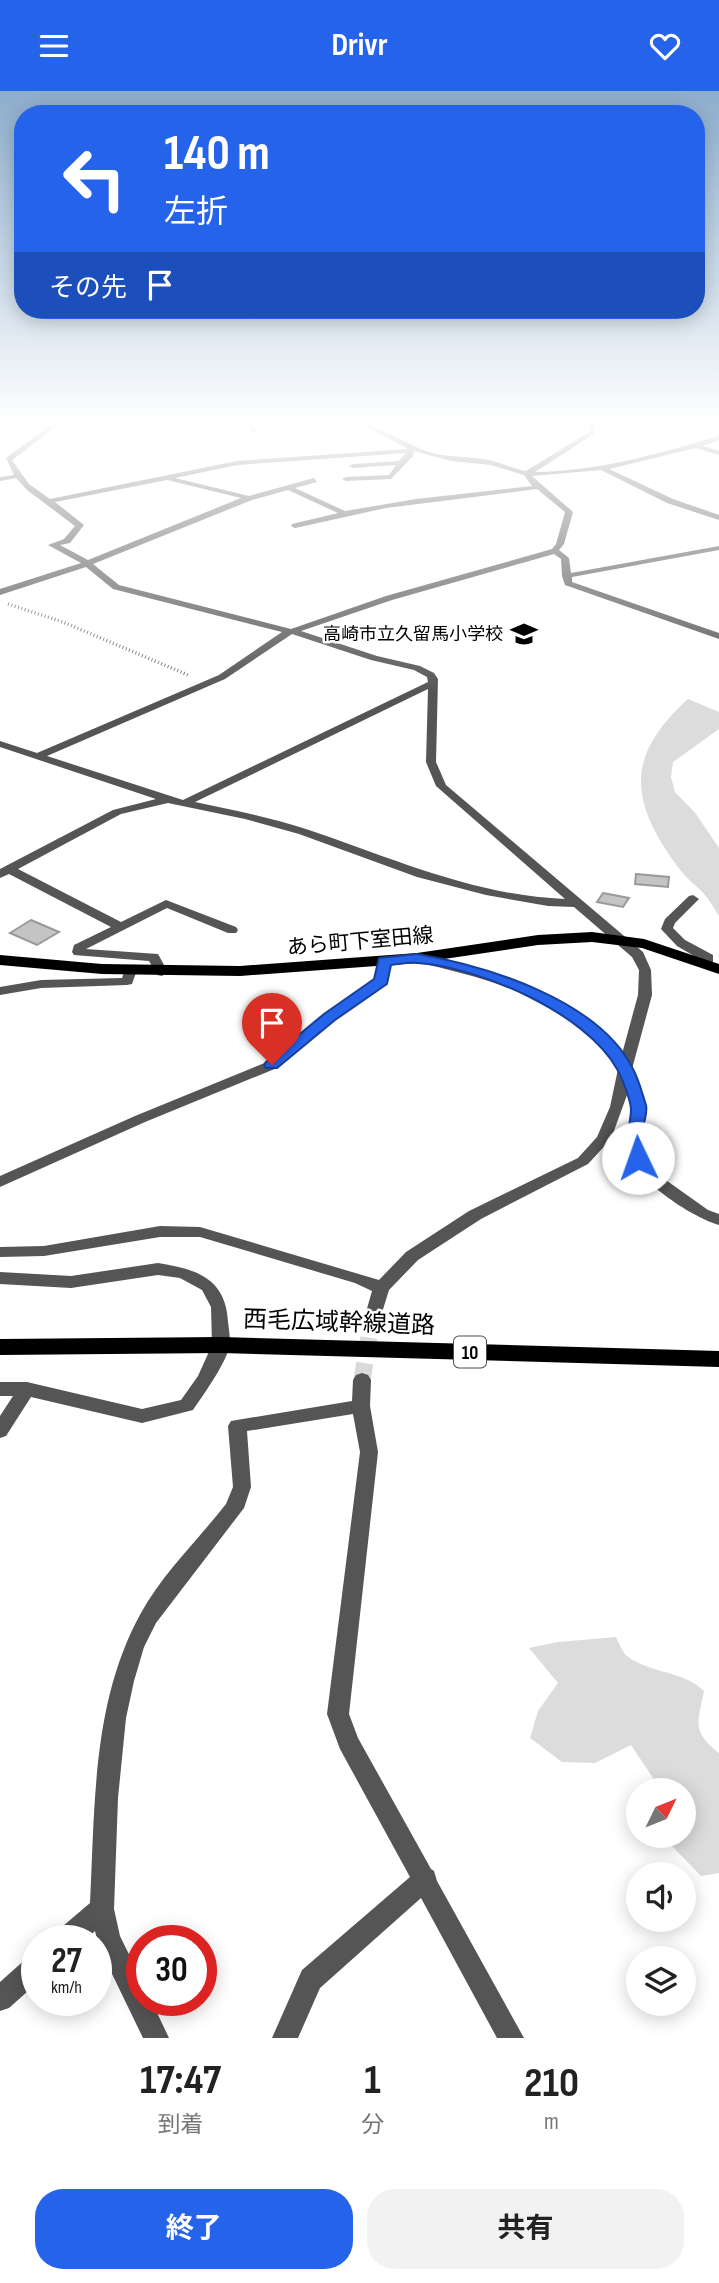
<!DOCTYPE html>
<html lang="ja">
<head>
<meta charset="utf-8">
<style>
	:root { --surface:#fff; --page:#f2f2f2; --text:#222; --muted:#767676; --accent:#2563eb }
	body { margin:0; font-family:"Sofia Sans Condensed","Noto Sans JP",sans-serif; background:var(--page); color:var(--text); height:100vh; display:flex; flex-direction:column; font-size:26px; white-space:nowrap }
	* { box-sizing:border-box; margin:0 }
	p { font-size:23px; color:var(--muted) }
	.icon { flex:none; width:38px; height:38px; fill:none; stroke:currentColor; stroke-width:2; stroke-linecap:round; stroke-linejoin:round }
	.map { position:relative; height:1947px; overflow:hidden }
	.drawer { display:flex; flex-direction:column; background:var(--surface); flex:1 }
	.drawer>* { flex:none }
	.banner { position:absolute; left:14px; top:14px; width:691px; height:214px; border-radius:28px; box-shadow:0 4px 18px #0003; background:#2563eb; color:#fff; overflow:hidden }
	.needle { width:46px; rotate:47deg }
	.controls { position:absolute; left:626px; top:1687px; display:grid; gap:14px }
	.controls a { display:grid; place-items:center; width:70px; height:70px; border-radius:50%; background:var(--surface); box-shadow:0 4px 18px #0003; font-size:35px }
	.speed { position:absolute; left:21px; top:1834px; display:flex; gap:14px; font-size:35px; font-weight:700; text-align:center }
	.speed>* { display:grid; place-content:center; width:91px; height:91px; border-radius:50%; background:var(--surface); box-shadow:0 4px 18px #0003; line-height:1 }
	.speed small { font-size:18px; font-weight:400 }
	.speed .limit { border:10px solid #d22; background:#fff; color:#111 }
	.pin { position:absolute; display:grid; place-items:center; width:60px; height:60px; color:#fff; margin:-72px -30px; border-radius:50% 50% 50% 0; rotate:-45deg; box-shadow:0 0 7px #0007 }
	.pin .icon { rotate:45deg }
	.me { position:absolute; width:77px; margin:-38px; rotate:357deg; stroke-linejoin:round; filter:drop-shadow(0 0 5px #0008) }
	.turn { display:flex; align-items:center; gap:24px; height:147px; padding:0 35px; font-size:32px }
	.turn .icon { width:91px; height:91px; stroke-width:2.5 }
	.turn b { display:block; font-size:49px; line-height:60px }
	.then { display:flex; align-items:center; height:66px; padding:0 35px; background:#0003; gap:14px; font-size:26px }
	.eta { display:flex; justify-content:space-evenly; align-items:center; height:119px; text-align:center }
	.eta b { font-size:42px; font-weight:700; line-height:49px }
	.cta { display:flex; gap:14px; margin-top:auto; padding:14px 35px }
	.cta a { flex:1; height:80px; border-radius:28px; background:var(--accent); color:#fff; font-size:28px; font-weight:700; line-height:80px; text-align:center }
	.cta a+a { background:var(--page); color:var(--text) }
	header { display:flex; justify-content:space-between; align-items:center; height:91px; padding:0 35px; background:var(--accent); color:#fff; font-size:32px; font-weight:700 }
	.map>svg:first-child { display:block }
</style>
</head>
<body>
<header><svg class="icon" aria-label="menu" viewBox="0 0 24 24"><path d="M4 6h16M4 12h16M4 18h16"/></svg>Drivr<svg class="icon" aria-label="heart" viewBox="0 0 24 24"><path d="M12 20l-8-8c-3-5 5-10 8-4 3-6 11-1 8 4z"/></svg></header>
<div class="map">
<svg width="719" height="1947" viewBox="0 0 719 1947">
	<rect width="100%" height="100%" fill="#fff"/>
	<!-- green -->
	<path fill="#dcdcdc" d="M688 608 719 621V638L673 671 671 686 675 701 696 723 719 757V825C714 818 710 809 704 803 697 795 688 789 681 780 631 713 622 668 688 608Z
		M616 1546C619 1552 622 1561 627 1565 650 1583 683 1579 704 1600 698 1631 691 1640 719 1662V1782L701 1785 672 1755 674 1745H684V1699H661L631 1654 595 1672 562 1671 530 1647 538 1620 558 1592 529 1557 558 1551Z"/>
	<!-- building -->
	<path fill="#c4c4c4" stroke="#999" stroke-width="2" d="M636 783 669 786 668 796 635 793Z
		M603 802 629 807 623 816 597 811Z
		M31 829 59 841 37 854 10 842Z"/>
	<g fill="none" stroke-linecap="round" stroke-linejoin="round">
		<!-- street-tunnel -->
		<path stroke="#d9d9d9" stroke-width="17" stroke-dasharray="17 9" stroke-linecap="butt" d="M362 1289 372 1228"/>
		<!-- path -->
		<path stroke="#777" stroke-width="3.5" stroke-dasharray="1 2.5" stroke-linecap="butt" d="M8 513 63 531 188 584"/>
		<!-- street -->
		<path fill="#555" fill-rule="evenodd" d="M58 329H65L12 369 29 393 50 408 237 370 408 358 354 329C368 329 410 355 429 361 449 367 469 365 489 369 502 372 514 378 526 380L589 341 590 335 580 329H588L596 333 594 343 535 381C599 380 658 363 719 345V349L703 355 719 360V364L696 357 609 378 673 408 719 424V429L667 412 601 379 532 385 573 421 564 453 559 459 569 467 571 482 719 455V459L572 486V491L719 542V548L565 494 562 485 561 468 554 463 392 509 301 540 377 565 420 575 434 582 438 588 436 671 446 694 643 861 651 879 652 904 632 978 646 1018 641 1042 645 1066 663 1087 708 1119 719 1123V1134C694 1127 640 1092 630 1067 623 1048 632 1036 632 1019 631 1014 628 1008 627 1004L611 1048 588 1073 481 1128 418 1169 389 1199 380 1228 378 1232 372 1234 366 1232 364 1228 372 1200 355 1192 200 1146H160L44 1165 0 1166V1156L44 1155 160 1135 200 1136 379 1189 406 1161 469 1120 578 1067 597 1046 610 1016 618 978C571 908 490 888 412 870L411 867 412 864 417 863C489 878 577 900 622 963L638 904 639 879 632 866 574 816 548 815 486 804 417 786 299 743 245 728 168 712 121 723 18 778 121 831 166 809 236 836 238 839 236 842H228L167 817 86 858 158 863 168 881 162 885 157 884 149 870 74 864 72 861 74 854 111 836 9 783 0 787V778L113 719 156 708 0 656V650L37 662 219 584 282 541 113 498 86 476 0 504V498L81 472 48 454 64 448 75 435 27 399 16 387 0 390V386L14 384 6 367ZM414 360 451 370 491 374 524 384 532 395 416 408 345 420 295 397 317 391 314 387 249 405 175 387 237 374 406 362 399 370 353 373 349 375 353 377 396 374 389 384 346 386 342 388 346 390 391 388 413 365ZM167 389 241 407 88 469 60 454 70 452 84 434 55 411ZM537 398 565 421 556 453 552 458 386 505 291 538 119 494 93 473 252 409 288 399 338 422 292 433 291 435 295 437 386 417ZM292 543 371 569 414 579 427 586 428 591 183 709 47 665 225 588ZM428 598 426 671 436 695 565 808C476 805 392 767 309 739 272 727 234 719 195 711Z
			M242 329H249L257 342H253Z
			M693 804 699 808 675 832 673 837 685 849 713 864V873L707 877 701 873V869L677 855 661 838 665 828 689 805Z
			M384 866 390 870 386 893 334 929 277 977 145 1031 0 1096V1085L135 1025 267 971 324 923 375 888 378 870Z
			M131 875 137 879 132 893 127 894 41 897 0 904V896L41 889 122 887 126 876Z
			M158 1172C196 1178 226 1187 228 1231 229 1238 230 1246 230 1253 227 1271 204 1303 193 1319L142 1332 31 1306 6 1345 0 1347V1325L13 1305H0V1291H27L142 1318 181 1309 198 1285 212 1254 211 1216 202 1199 180 1187 158 1184 71 1197 0 1193V1181L71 1185Z
			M362 1282 368 1284 371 1289 370 1315 378 1361 349 1623 358 1647 431 1778 434 1780 437 1790 524 1947H497L421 1807 320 1897 298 1947H272L302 1879 410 1786 340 1658 327 1623 360 1361 353 1323 247 1340 251 1396 244 1417 156 1532 144 1556 134 1590 126 1627 118 1707 114 1818 120 1845 142 1890V1909H151L169 1947H143L99 1856 95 1840 84 1850H53L56 1841 90 1812C95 1715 92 1610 141 1522 163 1482 198 1449 226 1413L233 1396 228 1335 231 1330 352 1310 353 1289 356 1284Z
			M37 1863V1892L9 1917 0 1920V1891L28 1866Z"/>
		<!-- primary -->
		<path fill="#000" fill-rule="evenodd" d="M592 841 644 848 719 873V883L642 857 592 851 538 854 417 872 240 885 102 883 0 874V864L102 873 240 875 417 862 538 844Z
			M221 1246 719 1260V1276L221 1262 0 1264V1248Z"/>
	</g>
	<!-- sky -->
	<linearGradient id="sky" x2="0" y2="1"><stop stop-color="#8cadcc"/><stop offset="0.55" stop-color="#fff"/><stop offset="1" stop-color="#fff" stop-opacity="0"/></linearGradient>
	<rect width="719" height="602" fill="url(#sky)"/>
	<!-- route -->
	<path fill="#2563eb" stroke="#184099" stroke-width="2" d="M417 863C487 875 599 909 633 978 639 989 642 1002 646 1014 648 1023 643 1031 643 1040 642 1048 645 1058 646 1067L644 1070H632C621 1051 631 1037 631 1018 630 1007 622 987 617 978 586 922 479 876 418 872 409 871 400 873 391 874L387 893 335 929 277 977H266L264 974 266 971 324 923 374 888 379 867Z"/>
	<!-- icons -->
	<defs>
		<symbol id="school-bare" viewBox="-9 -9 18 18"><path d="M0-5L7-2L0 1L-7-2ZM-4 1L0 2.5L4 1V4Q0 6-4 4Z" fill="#000" stroke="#fff" stroke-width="2.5" paint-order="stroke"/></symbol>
	</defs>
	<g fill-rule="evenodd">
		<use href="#school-bare" x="505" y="524" width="38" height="38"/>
	</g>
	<g text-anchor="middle" stroke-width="5" stroke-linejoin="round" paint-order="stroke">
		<!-- far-poi labels -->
		<g font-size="18" fill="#000" stroke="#fff" text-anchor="end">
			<text x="503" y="549">高崎市立久留馬小学校</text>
		</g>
		<!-- shield labels -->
		<rect fill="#fff" stroke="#4c4c4c" stroke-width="2" x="454" y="1245.5" width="32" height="31" rx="5"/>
		<g font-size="19" font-weight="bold" fill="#000">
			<text x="470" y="1268">10</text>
		</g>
		<!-- street labels -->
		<g font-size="21" fill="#000" stroke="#fff">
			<text transform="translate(360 850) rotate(-5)" y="7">あら町下室田線</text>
		</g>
		<!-- near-street labels -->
		<g font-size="24" fill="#000" stroke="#fff">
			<text transform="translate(339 1231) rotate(2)" y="8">西毛広域幹線道路</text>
		</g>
	</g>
</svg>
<div class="controls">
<a><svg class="needle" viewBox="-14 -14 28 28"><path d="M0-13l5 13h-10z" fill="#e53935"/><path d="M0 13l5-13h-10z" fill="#767676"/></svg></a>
<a><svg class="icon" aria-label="sound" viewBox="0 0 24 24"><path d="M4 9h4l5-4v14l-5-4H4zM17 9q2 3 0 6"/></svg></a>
<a><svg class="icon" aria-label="layers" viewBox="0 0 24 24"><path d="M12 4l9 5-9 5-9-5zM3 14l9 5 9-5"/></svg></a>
</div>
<div class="speed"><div>27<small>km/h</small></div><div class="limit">30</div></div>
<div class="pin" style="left:272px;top:974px;background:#d93025"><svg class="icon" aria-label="arrive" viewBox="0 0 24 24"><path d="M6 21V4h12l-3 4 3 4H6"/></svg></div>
<svg class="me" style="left:638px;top:1067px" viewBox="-20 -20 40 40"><circle r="19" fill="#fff"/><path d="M0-13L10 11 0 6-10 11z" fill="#2563eb"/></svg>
<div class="banner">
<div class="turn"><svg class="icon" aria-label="left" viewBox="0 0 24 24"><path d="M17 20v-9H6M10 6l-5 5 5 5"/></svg><div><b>140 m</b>左折</div></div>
<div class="then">その先<svg class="icon" aria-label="arrive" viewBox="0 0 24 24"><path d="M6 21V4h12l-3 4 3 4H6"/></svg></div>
</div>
</div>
<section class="drawer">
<div class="eta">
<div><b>17:47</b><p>到着</p></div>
<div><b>1</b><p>分</p></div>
<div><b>210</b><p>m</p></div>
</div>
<div class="cta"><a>終了</a><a>共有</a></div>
</section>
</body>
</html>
